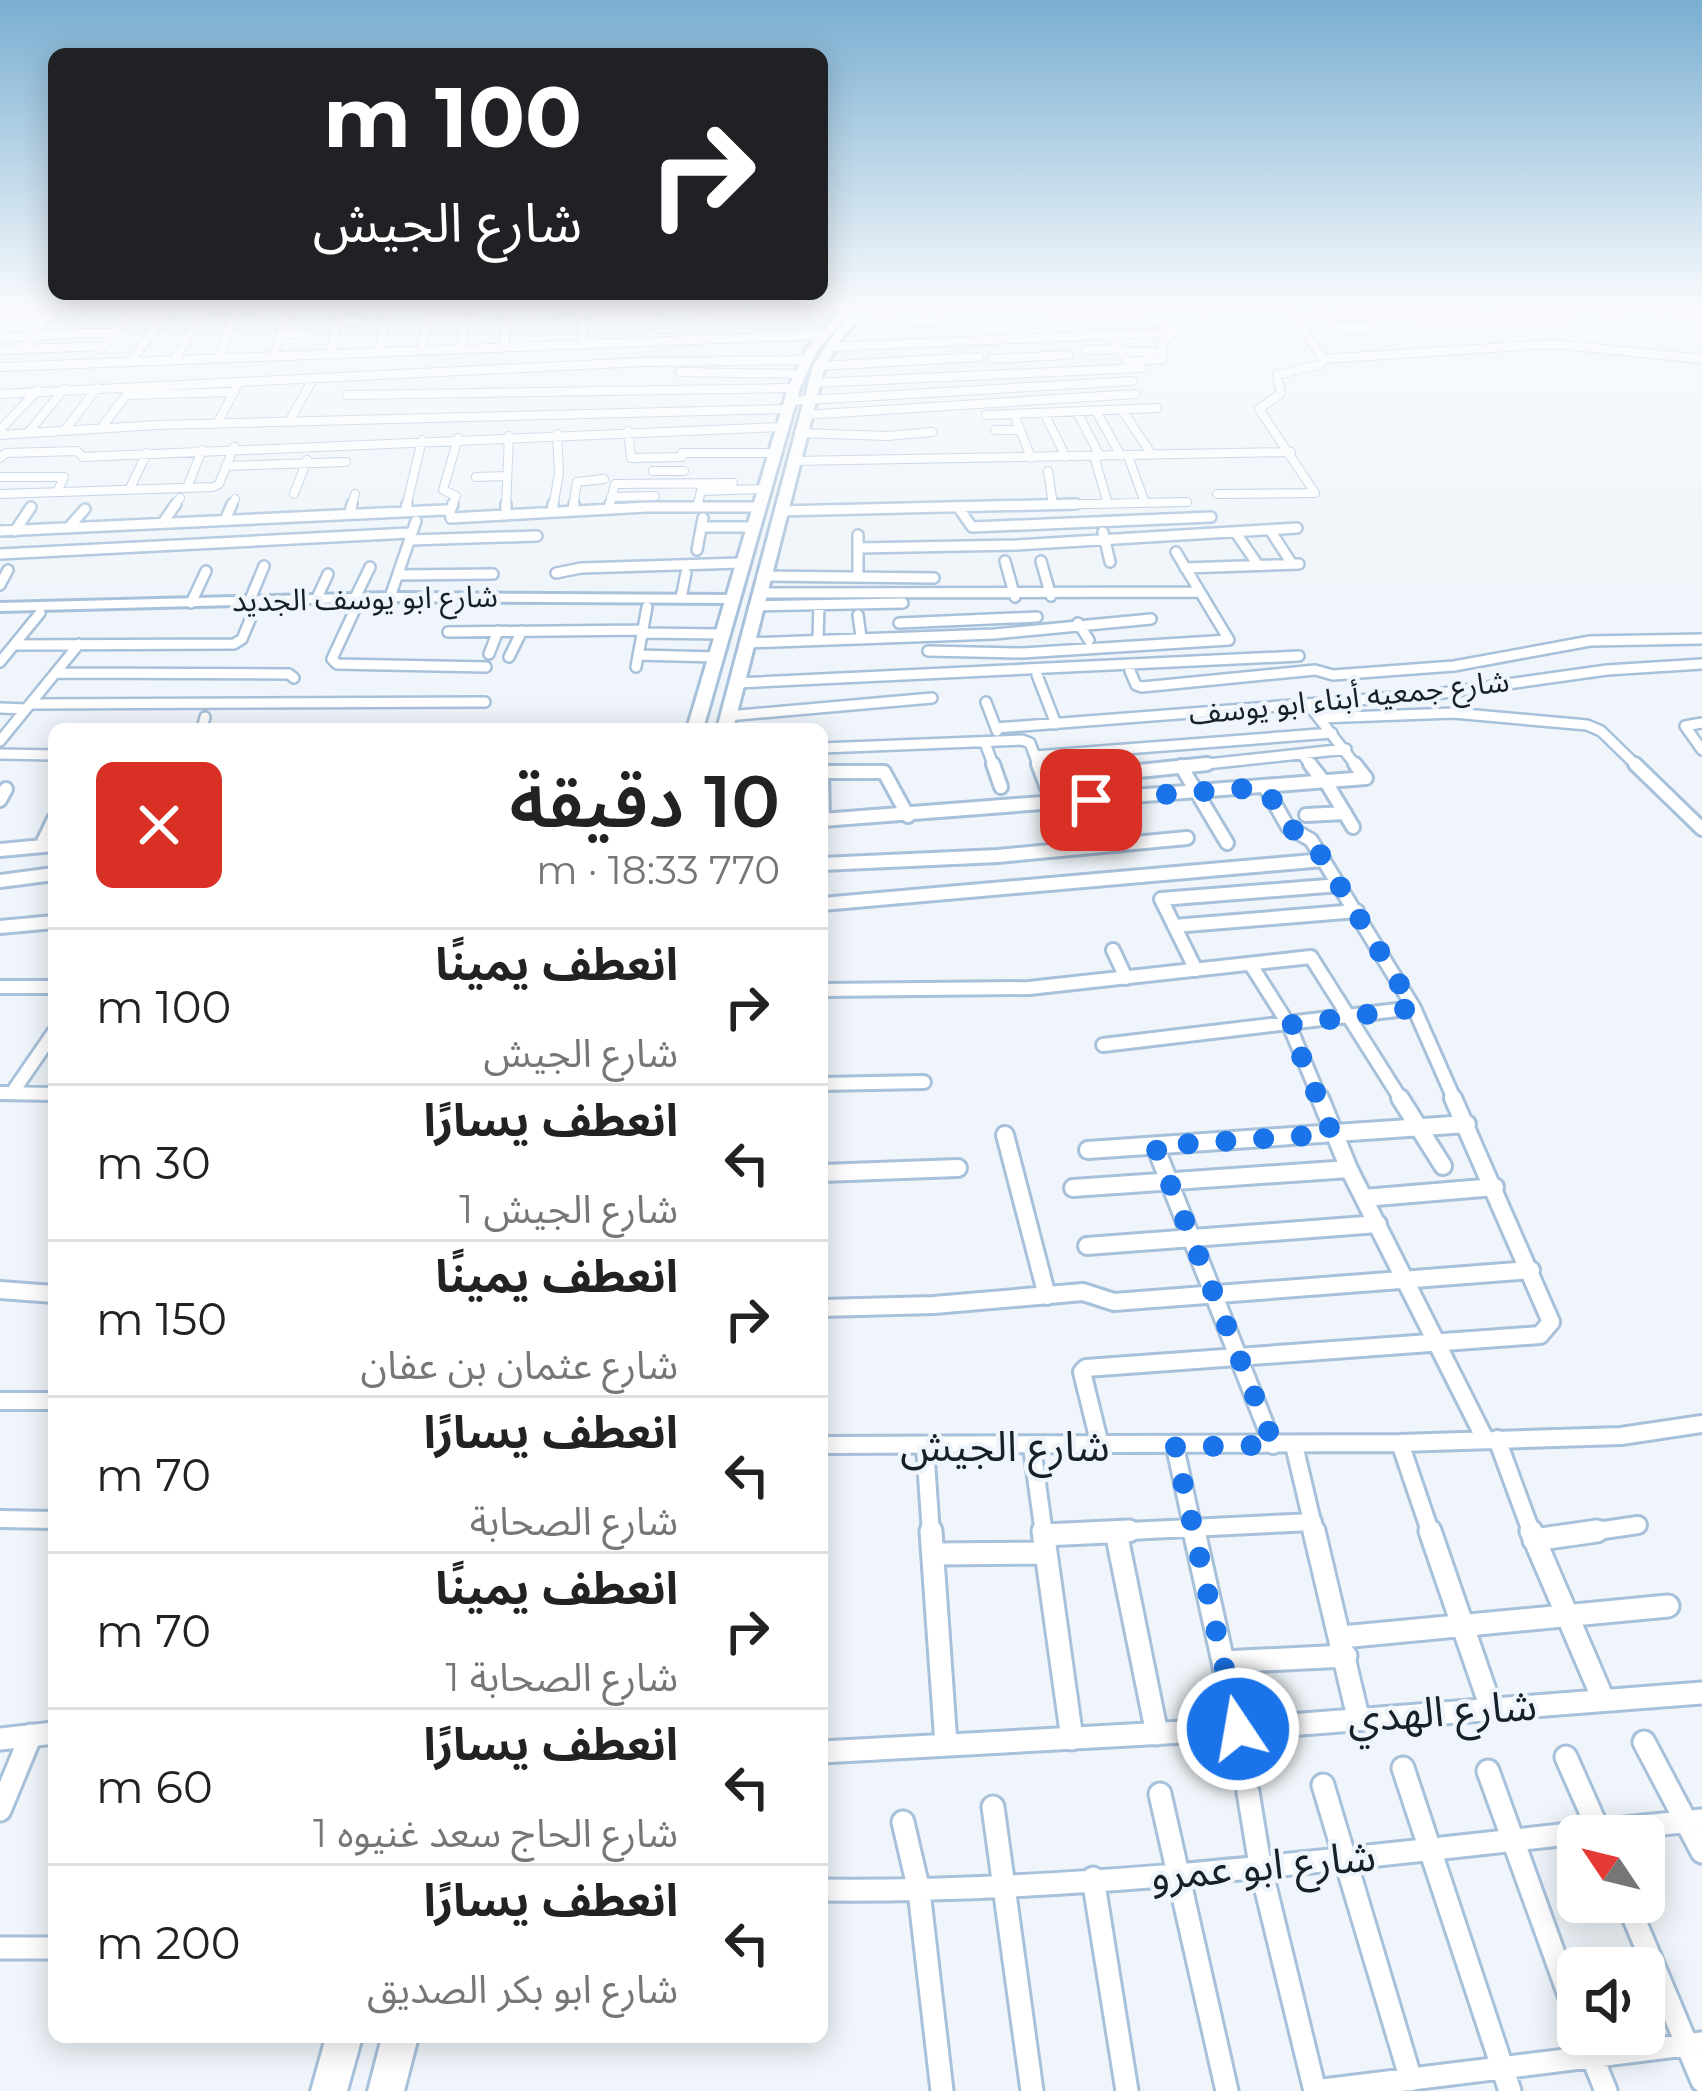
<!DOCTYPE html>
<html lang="ar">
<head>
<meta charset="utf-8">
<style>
	:root { --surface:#fff; --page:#f2f2f2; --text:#222; --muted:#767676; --line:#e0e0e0 }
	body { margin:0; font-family:Montserrat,"Noto Sans Arabic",sans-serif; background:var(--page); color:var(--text); direction:rtl; height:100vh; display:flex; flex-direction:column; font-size:45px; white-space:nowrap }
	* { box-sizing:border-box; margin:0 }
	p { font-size:39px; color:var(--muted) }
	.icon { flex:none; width:66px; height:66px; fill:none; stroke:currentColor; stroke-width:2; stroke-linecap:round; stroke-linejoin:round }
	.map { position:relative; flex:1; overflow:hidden; direction:ltr }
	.drawer { position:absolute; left:48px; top:723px; width:780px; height:1320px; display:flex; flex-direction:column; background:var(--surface); border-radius:18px; box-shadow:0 6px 30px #0003; direction:rtl }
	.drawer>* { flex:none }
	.banner { position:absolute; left:48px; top:48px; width:780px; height:252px; border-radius:18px; box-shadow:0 6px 30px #0003; direction:rtl; background:#202124; color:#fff; overflow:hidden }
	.needle { width:78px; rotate:305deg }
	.fabs { position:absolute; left:1557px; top:1815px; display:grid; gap:24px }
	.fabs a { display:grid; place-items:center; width:108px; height:108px; border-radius:18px; background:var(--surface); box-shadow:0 6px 30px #0003; font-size:60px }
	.pin { position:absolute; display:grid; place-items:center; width:102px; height:102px; color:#fff; margin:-51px; border-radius:24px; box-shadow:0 6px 18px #0006 }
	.me { position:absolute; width:132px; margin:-66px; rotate:348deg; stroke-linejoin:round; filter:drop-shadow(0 0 9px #0008) }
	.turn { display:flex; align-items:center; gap:42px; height:252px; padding:0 48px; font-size:54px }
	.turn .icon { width:156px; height:156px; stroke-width:2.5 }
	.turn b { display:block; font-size:84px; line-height:102px }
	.round { display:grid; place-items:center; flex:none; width:126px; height:126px; border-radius:18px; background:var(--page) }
	.head { display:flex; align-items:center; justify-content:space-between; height:204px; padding:0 48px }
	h1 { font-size:72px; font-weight:600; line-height:90px }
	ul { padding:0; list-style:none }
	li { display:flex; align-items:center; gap:36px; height:156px; padding:0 48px; border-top:3px solid var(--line) }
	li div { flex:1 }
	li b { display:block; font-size:45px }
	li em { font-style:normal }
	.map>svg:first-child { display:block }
</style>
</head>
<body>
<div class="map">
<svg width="1702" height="2091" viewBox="0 0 1702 2091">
	<rect width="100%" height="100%" fill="#eff5fa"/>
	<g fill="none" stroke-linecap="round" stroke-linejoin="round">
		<defs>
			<path id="street-far4" d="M694 305 695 316 805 315
				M1286 305 1323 359
				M1316 305 1338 328H1375L1368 314
				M655 307 694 306
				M818 307 849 308
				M1086 307C1113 328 1149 309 1175 332L1161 344 1163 359 1128 362 1111 335
				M1086 307 1227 310
				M443 310 504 305
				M861 311 1073 309
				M130 315 293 305
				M1295 316 1561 315 1604 310 1702 315
				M1052 318 1092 320
				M0 320 49 317
				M593 320 656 317
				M339 322 363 321
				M909 322 964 320
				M1413 325H1571
				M658 329 689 328
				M76 333H115
				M280 335 305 333
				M0 338 75 334
				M422 344 428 320 461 318 465 319 462 347
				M504 345 508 314 580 309 583 341
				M830 347 1175 332
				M101 349 133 310
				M0 350 104 346
				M22 350 55 305
				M379 350 388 308
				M1086 350 1120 349
				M331 352 342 305
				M1122 352H1154
				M274 355 289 306
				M220 357 235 309
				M175 359 205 310
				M992 359 1068 355
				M131 361 167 312
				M819 366 979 357
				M0 367 823 335
				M680 372 800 374
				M813 383 1141 368
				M0 394 642 362 806 360
				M127 395 234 392
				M347 395 794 388
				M790 401 1132 381
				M1122 410 1152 455
				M1096 411 1121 456
				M1077 412 1100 456
				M1044 413 1066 457
				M1014 414 1031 458
				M804 415 1136 394
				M986 415 1157 408
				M289 422 313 379
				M217 424 237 386
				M101 428 131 389
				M0 430 38 390
				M65 430 97 388
				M995 430H1020
				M628 431 631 458 682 457
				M28 433 64 389
				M799 433 887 436 932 432
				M0 435 156 425 787 409
				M682 453H774
				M1094 456 1108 504
				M1128 456 1145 503
				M0 458 6 453 77 451 83 457 782 427
				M792 461 1291 452
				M226 466 346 462
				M653 471H684
				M1048 471 1053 505
				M0 477H64L57 492
				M476 477 507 476
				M130 488 147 453
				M187 488 202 450
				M0 494 213 487 219 484 234 447
				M294 494 307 460
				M1217 494 1315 493 1259 409 1281 393 1277 375 1321 364 1323 359 1553 344 1702 359
				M611 497 655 496
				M173 507 180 498
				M231 507 235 499
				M351 507 355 494
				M406 507 422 440
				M451 507 456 496 443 490 458 438
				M506 507 509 436
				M553 507 559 474 557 434
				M573 507 577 482 604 479
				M609 507 615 484 733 483
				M639 507H756
				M697 507 701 491 762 489
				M941 507 1187 502"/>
			<path id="street-far3" d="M609 509 610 504
				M960 510 972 527 1211 517
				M450 511 453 504
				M573 511 574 504
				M780 511 1076 504
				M405 512 407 504
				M552 512 553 504
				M350 513 352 504
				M506 514V504
				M226 518 232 504
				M164 521 176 504
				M69 527 85 509
				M702 527H750
				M1270 530 1292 564
				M0 531 444 510 450 511 451 518 647 507H756
				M15 531 31 507
				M1103 532 1110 562
				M1236 533 1258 565
				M858 535V577
				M410 540 537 536
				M858 548 1016 545 1297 528
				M697 550 703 518
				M0 554 410 533
				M1005 561 1015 597
				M1041 561 1051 596
				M1185 568 1299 564
				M556 573 581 568 740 563
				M398 575 493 574
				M762 576 934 578
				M0 585 8 570
				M758 593 1198 592
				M390 597 416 521
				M355 598 370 567
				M681 598 686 573
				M316 600 328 574
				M249 602 264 566
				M191 603 206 571
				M357 605 332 659 337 664 486 667
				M754 606 903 603
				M858 615 861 637
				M899 623 1037 617
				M1078 623 1089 640
				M448 632 643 630
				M643 633 721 634
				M818 639 819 605
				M745 643 994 634 1151 619
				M14 645 234 644 242 639 255 608
				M928 651 1022 653 1229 640 1176 552
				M489 654 498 631
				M638 655 715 657
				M509 657 522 631
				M0 662 40 613
				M636 667 647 607
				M1130 671 1136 685 1142 687 1315 670 1333 675 1454 666 1590 641 1702 639
				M56 673 289 674 294 678
				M1037 675 1056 724
				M736 683 1299 656
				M986 702 997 731
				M30 704 485 702
				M1308 704 1357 767
				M0 708 26 709
				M728 716 932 698
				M1320 718 1453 713 1587 725 1601 731 1638 767
				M1702 723 1685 726 1702 750
				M996 728 1436 694 1607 670 1702 664
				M202 729 205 717
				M0 741 79 644
				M985 743 994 767
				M822 748 1022 740 1030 743 1039 767
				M0 754 54 755
				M1302 754 1312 767
				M1035 756 1332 733
				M1179 767 1346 749"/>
			<path id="street-far2" d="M993 764 1001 787
				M1038 764 1047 788
				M1310 764 1324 782
				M1635 764 1702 829
				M1181 766 1227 843
				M1090 776 1207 764
				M1326 782 1353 827
				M1265 787 1288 827 1311 840 1414 1008 1455 1101
				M0 800 6 789
				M1306 815 1345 813
				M822 820 1366 778 1355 764
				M823 820 822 772H884L908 816
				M41 846 54 819
				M0 850 54 845
				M822 864 998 856 1187 838
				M0 881 54 874
				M822 904 1324 860
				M1174 926 1357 911
				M0 927 54 922
				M1113 950 1126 978
				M1251 965 1289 1025 1321 1101
				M1196 970 1161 899 1340 885
				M0 987H54
				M822 990 1029 988 1311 957 1402 1101
				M1103 1045 1414 1008
				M822 1084 924 1082
				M0 1093 54 1094
				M12 1093 54 1032"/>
			<path id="street-far1" d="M1320 1098 1349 1169 1485 1439
				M1400 1098 1443 1166
				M1005 1135 1047 1296
				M1155 1146 1273 1445
				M1088 1150 1467 1124
				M822 1173 958 1168
				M1073 1188 1349 1169
				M1364 1198 1495 1187
				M1087 1246 1378 1224
				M0 1290 54 1294
				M822 1308 934 1305 1083 1292 1114 1302 1531 1270
				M0 1401H54
				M1497 1439 1532 1534
				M1400 1443 1431 1534
				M822 1445 1400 1443 1621 1436 1702 1424
				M1100 1445 1082 1372 1086 1368 1540 1335 1551 1322 1453 1098
				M1294 1445 1315 1534
				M925 1447 931 1534
				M1032 1447 1044 1534
				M1175 1447 1194 1534
				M0 1519 54 1520
				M1067 1534 1313 1522
				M1576 1534 1638 1525"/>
			<path id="street" d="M931 1531 946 1744
				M1043 1531 1072 1739
				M1194 1531 1238 1729
				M1314 1531 1358 1717
				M1430 1531 1491 1708
				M1531 1531 1603 1699
				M1116 1532 1157 1734
				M1044 1535 1129 1531
				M1534 1540 1597 1531
				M934 1554 1046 1553
				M1342 1637 1668 1606
				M1223 1662 1346 1656
				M0 1739 54 1733
				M1644 1742 1702 1852
				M822 1752 1238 1729 1702 1693
				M1566 1757 1601 1836
				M1403 1768 1510 2091
				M1488 1771 1578 2020
				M1323 1785 1411 2080
				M1248 1792 1260 1865 1315 2091
				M1160 1794 1227 2091
				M993 1807 1032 2091
				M0 1810 31 1735
				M903 1822 919 1891 942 2091
				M1093 1878 1127 2091
				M822 1890C1115 1893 1411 1849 1702 1820
				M1627 1902 1702 2081
				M0 1948H54
				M1583 2034 1606 2091
				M1315 2091 1702 2043"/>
			<path id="secondary" d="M390 593 731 595 738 599 731 603 390 601 0 611V603Z"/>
			<path id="primary" d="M846 305H857L817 350 800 388 703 729H687L788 388 808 347Z
				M861 305H872L842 338 825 366 733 729H717L813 366 834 334Z
				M326 2037H362L347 2091H311Z
				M382 2037H418L404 2091H368Z"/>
		</defs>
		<!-- street-far4 casing -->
		<use href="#street-far4" stroke="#a8c1da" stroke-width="10"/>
		<!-- street-far3 casing -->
		<use href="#street-far3" stroke="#a8c1da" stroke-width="14"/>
		<!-- street-far2 casing -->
		<use href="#street-far2" stroke="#a8c1da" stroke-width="18"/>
		<!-- street-far1 casing -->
		<use href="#street-far1" stroke="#a8c1da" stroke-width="22"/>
		<!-- street casing -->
		<use href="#street" stroke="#a8c1da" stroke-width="27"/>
		<!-- secondary casing -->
		<use href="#secondary" stroke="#a8c1da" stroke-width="6"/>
		<!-- primary casing -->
		<use href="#primary" stroke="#a8c1da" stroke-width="6"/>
		<!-- street-far4 -->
		<use href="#street-far4" stroke="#fff" stroke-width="8"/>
		<!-- street-far3 -->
		<use href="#street-far3" stroke="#fff" stroke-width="9"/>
		<!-- street-far2 -->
		<use href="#street-far2" stroke="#fff" stroke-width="12"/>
		<!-- street-far1 -->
		<use href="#street-far1" stroke="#fff" stroke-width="16"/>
		<!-- street -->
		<use href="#street" stroke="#fff" stroke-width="21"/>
		<!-- secondary -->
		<use href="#secondary" fill="#fff" fill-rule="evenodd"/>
		<!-- primary -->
		<use href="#primary" fill="#fff" fill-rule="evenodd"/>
	</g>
	<!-- sky -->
	<linearGradient id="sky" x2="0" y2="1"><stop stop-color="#79aed1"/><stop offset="0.51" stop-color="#f8fafd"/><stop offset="1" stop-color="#f8fafd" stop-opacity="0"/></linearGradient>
	<rect width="1702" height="598" fill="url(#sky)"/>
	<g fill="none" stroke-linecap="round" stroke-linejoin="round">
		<!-- route -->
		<path stroke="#1a73e8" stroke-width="21" stroke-dasharray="0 37.8" d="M1091 800 1265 787 1288 827 1311 840 1324 860 1414 1008 1289 1025 1332 1134 1155 1146 1274 1445 1175 1447 1238 1729"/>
	</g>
	<g text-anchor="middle" stroke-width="9" stroke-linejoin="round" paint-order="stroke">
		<!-- far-street labels -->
		<g font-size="30" fill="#162029" stroke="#eff5fa">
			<text transform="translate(365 599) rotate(-1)" y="10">شارع ابو يوسف الجديد</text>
			<text transform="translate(1349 698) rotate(-6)" y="10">شارع جمعيه أبناء ابو يوسف</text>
		</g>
		<!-- near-street labels -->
		<g font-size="42" fill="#162029" stroke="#eff5fa">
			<text x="1005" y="1461">شارع الجيش</text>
			<text transform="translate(1442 1711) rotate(-4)" y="15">شارع الهدي</text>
			<text transform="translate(1263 1865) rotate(-5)" y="15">شارع ابو عمرو</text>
		</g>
	</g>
</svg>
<div class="fabs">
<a><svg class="needle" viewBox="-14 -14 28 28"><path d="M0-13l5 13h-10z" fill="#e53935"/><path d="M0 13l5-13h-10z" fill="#767676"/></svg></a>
<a><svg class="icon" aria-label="sound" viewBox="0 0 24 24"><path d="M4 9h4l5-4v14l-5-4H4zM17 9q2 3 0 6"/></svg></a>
</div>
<div class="pin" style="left:1091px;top:800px;background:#d93025"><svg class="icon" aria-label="arrive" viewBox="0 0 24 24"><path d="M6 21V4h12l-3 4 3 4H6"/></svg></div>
<svg class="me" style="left:1238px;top:1729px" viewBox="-20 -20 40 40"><circle r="17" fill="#1a73e8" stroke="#fff" stroke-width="3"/><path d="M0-11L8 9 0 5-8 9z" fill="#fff"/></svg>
<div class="banner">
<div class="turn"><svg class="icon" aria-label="right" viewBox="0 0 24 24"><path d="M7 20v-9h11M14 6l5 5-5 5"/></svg><div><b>100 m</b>شارع الجيش</div></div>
</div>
<section class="drawer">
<div class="head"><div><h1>10 دقيقة</h1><p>770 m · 18:33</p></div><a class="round" style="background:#d93025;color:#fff"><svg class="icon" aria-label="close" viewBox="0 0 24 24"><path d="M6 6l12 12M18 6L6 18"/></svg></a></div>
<ul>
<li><svg class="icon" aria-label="right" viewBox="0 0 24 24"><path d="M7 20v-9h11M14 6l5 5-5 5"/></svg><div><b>انعطف يمينًا</b><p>شارع الجيش</p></div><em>100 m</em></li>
<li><svg class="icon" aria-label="left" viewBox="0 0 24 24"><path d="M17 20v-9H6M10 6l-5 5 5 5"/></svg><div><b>انعطف يسارًا</b><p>شارع الجيش 1</p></div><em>30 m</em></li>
<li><svg class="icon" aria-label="right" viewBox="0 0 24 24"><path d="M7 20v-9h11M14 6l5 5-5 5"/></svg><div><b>انعطف يمينًا</b><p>شارع عثمان بن عفان</p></div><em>150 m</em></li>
<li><svg class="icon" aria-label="left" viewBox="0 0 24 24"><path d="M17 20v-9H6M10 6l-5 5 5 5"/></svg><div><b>انعطف يسارًا</b><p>شارع الصحابة</p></div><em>70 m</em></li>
<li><svg class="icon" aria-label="right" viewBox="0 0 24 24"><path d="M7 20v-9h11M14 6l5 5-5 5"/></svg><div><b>انعطف يمينًا</b><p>شارع الصحابة 1</p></div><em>70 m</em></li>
<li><svg class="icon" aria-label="left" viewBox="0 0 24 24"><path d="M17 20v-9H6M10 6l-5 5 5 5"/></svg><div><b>انعطف يسارًا</b><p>شارع الحاج سعد غنيوه 1</p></div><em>60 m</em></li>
<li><svg class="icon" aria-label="left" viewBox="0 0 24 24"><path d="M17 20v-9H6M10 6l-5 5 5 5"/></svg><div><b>انعطف يسارًا</b><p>شارع ابو بكر الصديق</p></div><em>200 m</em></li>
</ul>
</section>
</div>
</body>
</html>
